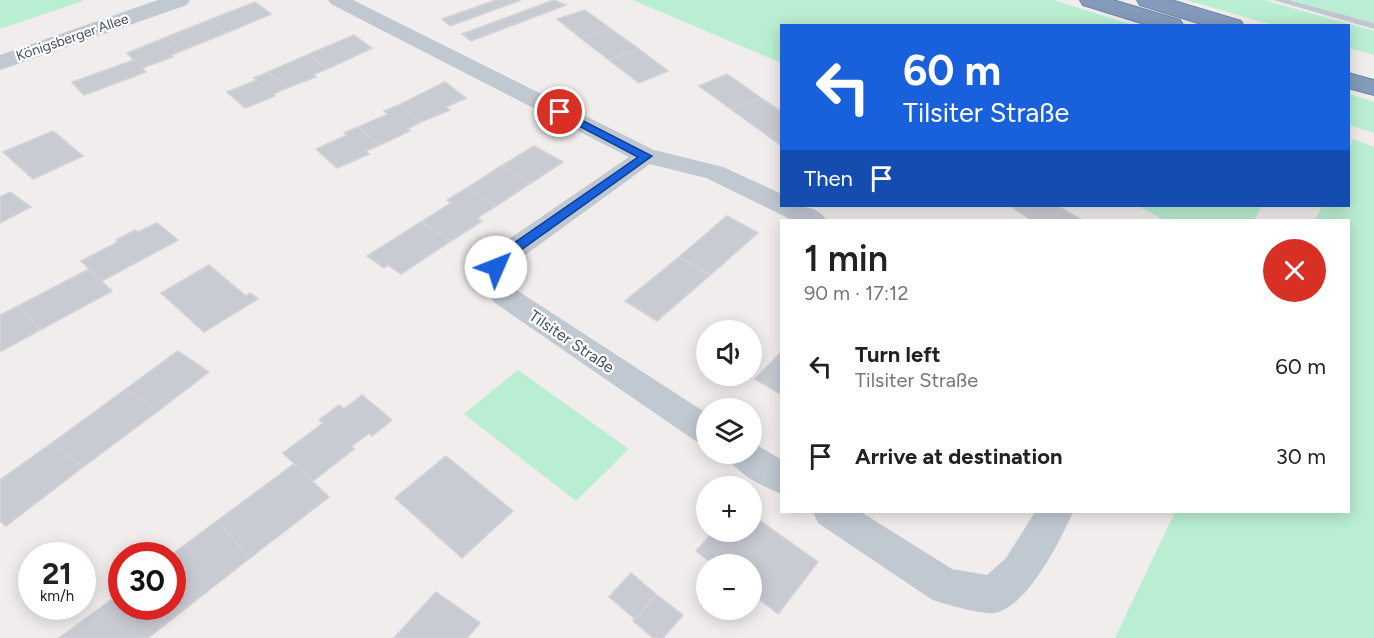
<!DOCTYPE html>
<html lang="en">
<head>
<meta charset="utf-8">
<style>
	:root { --surface:#fff; --page:#f2f2f2; --text:#222; --muted:#767676 }
	body { margin:0; font-family:Figtree,sans-serif; background:var(--page); color:var(--text); height:100vh; display:flex; flex-direction:column; font-size:22px; white-space:nowrap }
	* { box-sizing:border-box; margin:0 }
	p { font-size:20px; color:var(--muted) }
	.icon { flex:none; width:33px; height:33px; fill:none; stroke:currentColor; stroke-width:2; stroke-linecap:round; stroke-linejoin:round }
	.map { position:relative; flex:1; overflow:hidden }
	.details { position:absolute; left:780px; top:219px; width:570px; height:294px; display:flex; flex-direction:column; background:var(--surface); border-radius:0px; box-shadow:0 3px 15px #0003 }
	.details>* { flex:none }
	.hud { position:absolute; left:780px; top:24px; width:570px; height:183px; border-radius:0px; box-shadow:0 3px 15px #0003; background:#1960dd; color:#fff; overflow:hidden }
	.tools { position:absolute; left:696px; top:320px; display:grid; gap:12px }
	.tools a { display:grid; place-items:center; width:66px; height:66px; border-radius:50%; background:var(--surface); box-shadow:0 3px 15px #0003; font-size:30px }
	.speed { position:absolute; left:18px; top:542px; display:flex; gap:12px; font-size:30px; font-weight:700; text-align:center }
	.speed>* { display:grid; place-content:center; width:78px; height:78px; border-radius:50%; background:var(--surface); box-shadow:0 3px 15px #0003; line-height:1 }
	.speed small { font-size:15px; font-weight:400 }
	.speed .limit { border:9px solid #d22; background:#fff; color:#111 }
	.pin { position:absolute; display:grid; place-items:center; width:51px; height:51px; color:#fff; margin:-26px; border:3px solid #fff; border-radius:50%; box-shadow:0 2px 6px #0007 }
	.me { position:absolute; width:66px; margin:-33px; rotate:46deg; stroke-linejoin:round; filter:drop-shadow(0 0 4px #0008) }
	.turn { display:flex; align-items:center; gap:21px; height:126px; padding:0 24px; font-size:27px }
	.turn .icon { width:78px; height:78px; stroke-width:2.5 }
	.turn b { display:block; font-size:42px; line-height:51px }
	.then { display:flex; align-items:center; height:57px; padding:0 24px; background:#0003; gap:12px; font-size:22px }
	.round { display:grid; place-items:center; flex:none; width:63px; height:63px; border-radius:32px; background:var(--page) }
	.summary { display:flex; align-items:center; justify-content:space-between; height:102px; padding:0 24px }
	h1 { font-size:36px; font-weight:600; line-height:45px }
	ul { padding:0; list-style:none }
	li { display:flex; align-items:center; gap:18px; height:90px; padding:0 24px }
	li div { flex:1 }
	li b { display:block; font-size:22px }
	li em { font-style:normal }
	.map>svg:first-child { display:block }
</style>
</head>
<body>
<div class="map">
<svg width="1374" height="638" viewBox="0 0 1374 638">
	<rect width="100%" height="100%" fill="#f0edec"/>
	<!-- green -->
	<path fill="#baeed2" d="M0 0H82L83 1 0 29Z
		M633 0H1053L1133 25 782 26 781 63Z
		M1186 0H1264L1374 31V55L1349 48 1348 26 1273 25Z
		M1290 0H1374V23Z
		M1349 94 1374 102V133L1349 125Z
		M1353 139 1374 147V638H1115L1175 512H1348V220H1315L1322 206H1348L1349 150Z
		M1138 206H1262L1254 220H1164Z
		M518 370 629 449 576 501 464 414Z"/>
	<!-- building -->
	<path fill="#c9cbd3" stroke="#d1d2d8" stroke-width="1.5" d="M496 0H521L450 26 442 19Z
		M554 0 566 5 471 41 462 34Z
		M255 2 271 14 226 33 209 20Z
		M585 10 611 29 582 39 557 19Z
		M209 20 226 33 184 50 169 36Z
		M611 29 639 49 609 60 582 39Z
		M354 35 372 48 327 69 309 54Z
		M169 36 184 50 171 55 173 57 142 68 127 53Z
		M639 49 668 71 639 83 609 60Z
		M309 54 327 69 314 74 316 77 287 88 268 72Z
		M134 60 146 72 84 95 72 82Z
		M268 72 287 88 273 94 275 96 245 108 227 92 257 80 254 78Z
		M727 74 761 98 732 110 699 86Z
		M445 82 466 98 446 107 450 110 421 122 399 105Z
		M761 98 782 112V130L768 136 732 110Z
		M399 105 421 122 407 129 410 131 380 145 358 127 388 114 384 111Z
		M358 127 380 145 366 151 369 154 337 168 316 149 347 135 344 133Z
		M782 130V146L768 136Z
		M53 131 83 156 33 179 3 152Z
		M534 146 563 162 531 183 501 166Z
		M501 166 531 183 496 206 467 188Z
		M467 188 496 206 477 218 482 221 451 241 421 222 451 203 447 200Z
		M10 192 31 207 0 223V197Z
		M1010 206H1058L1082 220H1032Z
		M727 216 758 233 710 275 679 257Z
		M421 222 451 241 401 274 388 265 384 268 367 256Z
		M157 223 178 240 102 281 81 261 118 242 116 240 135 230 138 232Z
		M679 257 710 275 657 321 625 301Z
		M209 265 246 296 250 293 258 299 204 332 161 293Z
		M89 269 112 291 40 330 18 306Z
		M18 306 40 330 0 352V315Z
		M178 351 209 372 158 411 126 389Z
		M782 351V395L755 379Z
		M126 389 158 411 83 467 52 443Z
		M362 395 392 420 372 436 369 433 352 446 354 449 313 481 283 453 323 423 319 420 339 405 344 409Z
		M52 443 83 467 6 526 0 521V480Z
		M446 456 513 511 462 558 395 498Z
		M294 464 329 497 250 558 217 521Z
		M752 515 818 562 778 614 752 593V564H713L696 551 714 531H752Z
		M217 521 250 558 162 627 146 606H172L171 555Z
		M631 573 657 595 635 619 609 597Z
		M122 592V606H146L162 627 148 638H59Z
		M436 592 480 623 467 638H394Z
		M657 595 683 615 663 638H653L633 621Z"/>
	<g fill="none" stroke-linecap="round" stroke-linejoin="round">
		<defs>
			<path id="motorway" d="M1080 0H1113L1180 20 1183 25 1151 26 1083 5Z
				M1137 0H1171L1241 21 1244 26H1208L1140 5Z
				M1348 73 1374 80V95L1348 88Z"/>
		</defs>
		<!-- motorway casing -->
		<use href="#motorway" stroke="#6f86a8" stroke-width="2"/>
		<!-- service -->
		<path fill="#c0c8d2" fill-rule="evenodd" d="M1273 0H1289L1374 23V29Z"/>
		<!-- minor -->
		<path fill="#c0c8d2" fill-rule="evenodd" d="M328 0H353L654 150 723 167 782 194V206C797 206 818 205 826 220H792L706 178 650 164 513 264 504 277 515 289 706 413V444L694 440 495 303 475 278 493 250 629 157 331 4Z
			M752 442 782 460V494C762 487 734 472 725 453H752Z
			M813 512H861L952 569 987 575 1006 558 1035 512H1073C1060 541 1028 606 995 613 983 615 943 604 931 599L818 523Z"/>
		<!-- tertiary -->
		<path fill="#c0c8d2" fill-rule="evenodd" d="M158 0H190L187 5 0 70V55Z"/>
		<!-- motorway -->
		<use href="#motorway" fill="#849bbc" fill-rule="evenodd"/>
	</g>
	<!-- route -->
	<path fill="#1960dd" stroke="#103e90" stroke-width="1.5" d="M560 109 652 156 507 260 500 270H491L489 267 498 254 638 157 556 114 554 112Z"/>
	<g text-anchor="middle" stroke-width="4.5" stroke-linejoin="round" paint-order="stroke">
		<!-- far-street labels -->
		<g font-size="14" fill="#454e5a" stroke="#fff">
			<text transform="translate(72 37) rotate(-19)" y="5">Königsberger Allee</text>
		</g>
		<!-- street labels -->
		<g font-size="16" fill="#454e5a" stroke="#fff">
			<text transform="translate(572 341) rotate(34)" y="6">Tilsiter Straße</text>
		</g>
	</g>
</svg>
<div class="tools">
<a><svg class="icon" aria-label="sound" viewBox="0 0 24 24"><path d="M4 9h4l5-4v14l-5-4H4zM17 9q2 3 0 6"/></svg></a>
<a><svg class="icon" aria-label="layers" viewBox="0 0 24 24"><path d="M12 4l9 5-9 5-9-5zM3 14l9 5 9-5"/></svg></a>
<a>+</a>
<a>−</a>
</div>
<div class="speed"><div>21<small>km/h</small></div><div class="limit">30</div></div>
<div class="pin" style="left:560px;top:112px;background:#d93025"><svg class="icon" aria-label="arrive" viewBox="0 0 24 24"><path d="M6 21V4h12l-3 4 3 4H6"/></svg></div>
<svg class="me" style="left:496px;top:267px" viewBox="-20 -20 40 40"><circle r="19" fill="#fff"/><path d="M0-13L10 11 0 6-10 11z" fill="#1960dd"/></svg>
<div class="hud">
<div class="turn"><svg class="icon" aria-label="left" viewBox="0 0 24 24"><path d="M17 20v-9H6M10 6l-5 5 5 5"/></svg><div><b>60 m</b>Tilsiter Straße</div></div>
<div class="then">Then<svg class="icon" aria-label="arrive" viewBox="0 0 24 24"><path d="M6 21V4h12l-3 4 3 4H6"/></svg></div>
</div>
<section class="details">
<div class="summary"><div><h1>1 min</h1><p>90 m · 17:12</p></div><a class="round" style="background:#d93025;color:#fff"><svg class="icon" aria-label="close" viewBox="0 0 24 24"><path d="M6 6l12 12M18 6L6 18"/></svg></a></div>
<ul>
<li><svg class="icon" aria-label="left" viewBox="0 0 24 24"><path d="M17 20v-9H6M10 6l-5 5 5 5"/></svg><div><b>Turn left</b><p>Tilsiter Straße</p></div><em>60 m</em></li>
<li><svg class="icon" aria-label="arrive" viewBox="0 0 24 24"><path d="M6 21V4h12l-3 4 3 4H6"/></svg><div><b>Arrive at destination</b></div><em>30 m</em></li>
</ul>
</section>
</div>
</body>
</html>
